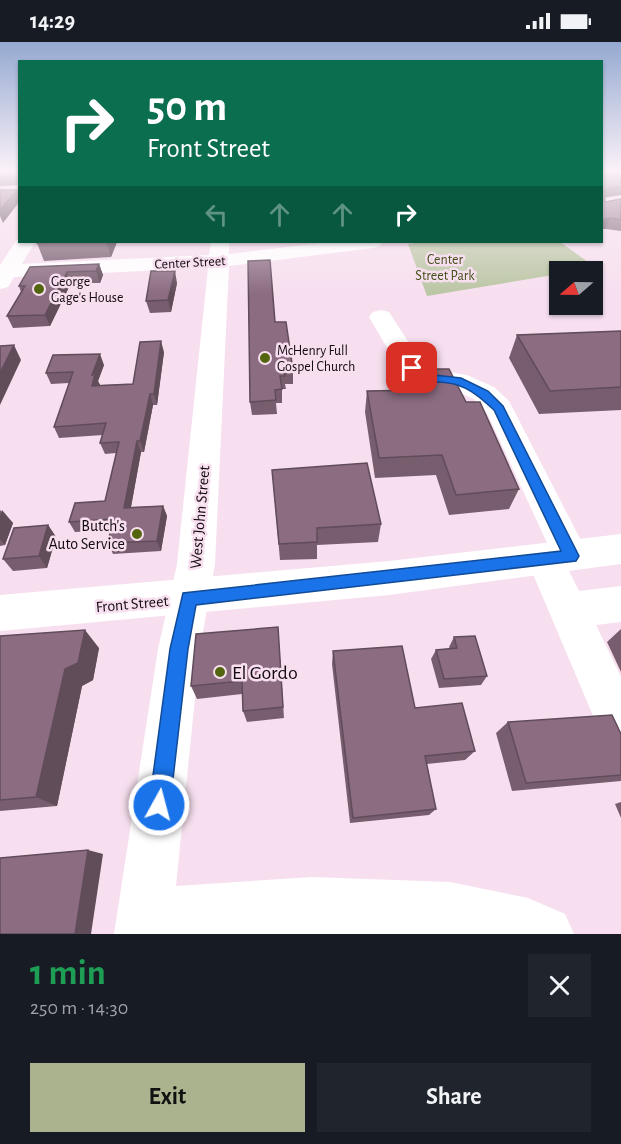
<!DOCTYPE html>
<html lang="en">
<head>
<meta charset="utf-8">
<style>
	:root { --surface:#171b24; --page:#20242c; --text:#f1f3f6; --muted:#9ea1a6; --accent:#aab38e }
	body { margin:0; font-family:"Alegreya Sans",sans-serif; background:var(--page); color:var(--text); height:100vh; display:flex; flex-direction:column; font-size:22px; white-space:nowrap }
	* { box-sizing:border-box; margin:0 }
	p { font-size:20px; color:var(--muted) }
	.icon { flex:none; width:33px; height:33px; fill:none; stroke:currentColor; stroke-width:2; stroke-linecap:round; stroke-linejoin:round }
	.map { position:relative; height:892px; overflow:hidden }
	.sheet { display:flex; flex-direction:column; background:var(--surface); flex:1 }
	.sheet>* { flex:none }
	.banner { position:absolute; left:18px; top:18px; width:585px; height:183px; border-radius:0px; box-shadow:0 2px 4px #0004; background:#0b6e4f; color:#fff; overflow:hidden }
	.needle { width:39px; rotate:250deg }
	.tools { position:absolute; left:549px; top:219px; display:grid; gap:12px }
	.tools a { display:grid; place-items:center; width:54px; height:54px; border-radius:0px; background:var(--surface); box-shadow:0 2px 4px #0004; font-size:30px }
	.pin { position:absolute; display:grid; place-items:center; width:51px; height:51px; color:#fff; margin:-26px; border-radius:12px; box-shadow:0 3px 9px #0006 }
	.me { position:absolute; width:66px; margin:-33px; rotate:7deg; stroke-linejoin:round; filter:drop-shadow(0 0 4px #0008) }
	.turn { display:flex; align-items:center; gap:21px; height:126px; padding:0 30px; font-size:27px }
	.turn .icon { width:78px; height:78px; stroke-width:2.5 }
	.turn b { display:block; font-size:42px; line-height:51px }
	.lanes { display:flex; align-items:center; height:57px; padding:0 30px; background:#0003; justify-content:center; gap:30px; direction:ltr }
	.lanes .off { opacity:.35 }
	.round { display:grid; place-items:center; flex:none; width:63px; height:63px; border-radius:0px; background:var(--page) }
	.summary { display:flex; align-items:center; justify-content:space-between; height:102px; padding:0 30px }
	h1 { font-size:36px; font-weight:700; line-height:45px; color:#1e9e55 }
	.button { display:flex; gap:12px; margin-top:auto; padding:12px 30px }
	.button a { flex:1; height:69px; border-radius:0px; background:var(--accent); color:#111; font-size:24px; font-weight:700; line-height:69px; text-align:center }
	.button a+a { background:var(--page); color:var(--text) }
	.status { display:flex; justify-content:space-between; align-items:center; height:42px; padding:0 30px; background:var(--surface); direction:ltr }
	.status svg { height:16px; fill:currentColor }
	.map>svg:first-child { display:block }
</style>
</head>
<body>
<div class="status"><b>14:29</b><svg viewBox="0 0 49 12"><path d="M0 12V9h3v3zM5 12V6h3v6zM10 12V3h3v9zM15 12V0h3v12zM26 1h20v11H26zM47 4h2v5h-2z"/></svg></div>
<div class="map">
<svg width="621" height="892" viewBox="0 0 621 892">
	<rect width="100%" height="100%" fill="#f7dfef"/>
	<!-- green -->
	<path fill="#bbc6a4" d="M423 200H560L595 225 560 230 559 232 427 254 408 202Z"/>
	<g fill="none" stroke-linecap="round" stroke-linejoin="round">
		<!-- minor -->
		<path fill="#fff" fill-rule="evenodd" d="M18 196 20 200H35L22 222 209 213 211 200H229V212L329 200H382L380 204 373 206 229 224 215 522 200 607 176 844 312 835 450 840 528 856 565 872 574 892H114L158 607 177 522 208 226 14 235 8 245 0 247V223Z
			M381 268 389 270 422 321 430 327 467 333 494 345 509 359 589 514 584 525 569 529 579 549 621 544V580L596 583 621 635V699L605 692 597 683 527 518 532 507 548 503 487 371 474 357 451 347 412 341 399 326 369 275 373 270Z"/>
		<!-- major -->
		<path fill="#fff" fill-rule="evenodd" d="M621 492V522L389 553 0 589V553L389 519Z"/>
	</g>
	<!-- wall -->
	<path fill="#785d6f" d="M602 128 605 160 621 157V189L606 187H602Z
		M37 200H117L111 215 44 219 37 201Z
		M99 222 103 233 100 241H71L50 284 13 286 7 274 21 250 19 244 30 225Z
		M177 241 171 270 150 271 146 259Z
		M275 280 293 328V342H285L286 347H282V361H276L277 372 252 373 250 360Z
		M621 289V368L539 372 509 316 517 293Z
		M164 310 157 363H153L144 410H141L131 465 163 464 167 474 161 509 113 512 108 501 111 488 75 490 69 480 105 459 116 411 105 412 100 401 103 393 59 396 54 385 69 341 51 342 46 331 104 323 98 339 100 343 133 342Z
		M411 327 466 360 519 447 509 467 449 473 436 433 375 436 365 370 367 349 408 348Z
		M272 428 381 482 378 500 317 503V517L280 518Z
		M0 468 13 481 5 503 0 504Z
		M48 483 56 495 47 526 13 529 3 517Z
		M621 587V630L607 600Z
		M0 594 99 606 93 638 82 644 57 764 0 769Z
		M454 595 487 634 481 643 439 646 431 617 436 608 450 607 449 605Z
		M279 599 284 676 247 680 243 669 242 652 197 657 191 644Z
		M333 609 415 666 475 709 465 718 427 722 436 767 429 773 350 781 332 622Z
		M508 680 621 692V739L512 749 496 691Z
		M621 760V776L615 762Z"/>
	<!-- shaded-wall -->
	<path fill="#614c5a" d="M16 133 20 139V143L0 144V134Z
		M621 144V153L602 156 604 147Z
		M17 148 20 155V159L3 181 0 174V168Z
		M610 176 606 187H602V178Z
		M106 200H117L111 215Z
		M99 222 103 233 100 241 96 229Z
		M175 229 177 241 171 270 168 258Z
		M67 230 71 241 50 284 45 273Z
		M161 299 164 310 157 363 154 352Z
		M14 303 21 318 0 363V331Z
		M100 312 104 323 98 339 100 343 92 344V333Z
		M150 352 153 363 144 410 140 399Z
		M137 399 141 410 129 476 124 466Z
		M163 464 167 474 161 509 157 499Z
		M2 468 13 481 5 503 0 497V474Z
		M48 483 56 495 47 526 39 514Z
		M85 588 99 606 93 638 82 644 57 764 36 755 65 627Z
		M88 808 103 812 91 892H75Z"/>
	<!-- building -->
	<path fill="#8b6c81" stroke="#614c5a" stroke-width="1.5" d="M0 128H20V139L18 140 16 133 0 134Z
		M602 128H621V144L604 147 605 160 621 157V178L610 176 602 178Z
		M0 148H17L0 168Z
		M37 200H60L37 201Z
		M270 218 275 280H286L293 328H284L285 334H280L282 347 275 348 276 358 250 360 248 219Z
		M99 222 96 229 67 230 45 273 7 274 25 244H19L30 225Z
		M151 229H175L168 258 146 259Z
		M621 289V345L550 349 517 293Z
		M161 299 154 352H150L140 399H137L124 466 163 464 157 499 108 501 113 477 69 480 75 461 105 459 119 400 100 401 106 381 54 385 73 330 46 331 53 313 100 312 92 333 95 332 92 344 133 342 140 300Z
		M14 303 0 331V304Z
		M411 327H449L466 360H480L519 447 456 453 442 413 379 416 367 349 419 348Z
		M367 421 381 482 317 486V500L279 502 272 428Z
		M48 483 39 514 3 517 14 486Z
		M278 585 283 665 243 669 242 639 191 644 196 592Z
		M85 588 78 621 65 627 36 755 0 758V594Z
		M475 594 487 634 444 637 436 608 457 606 454 595Z
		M402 604 415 666 462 661 475 709 425 714 436 767 353 776 333 609Z
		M612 673 621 692V733L526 741 508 680Z
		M88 808 75 892H0V816Z"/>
	<!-- sky -->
	<linearGradient id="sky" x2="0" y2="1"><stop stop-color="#95a9d1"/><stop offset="0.51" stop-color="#fbf1f8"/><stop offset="1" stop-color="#fbf1f8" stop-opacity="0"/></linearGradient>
	<rect width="621" height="252" fill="url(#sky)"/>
	<!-- route -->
	<path fill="#1a73e8" stroke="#114b97" stroke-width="1.5" d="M412 323 425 332 461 336 488 349 503 364 579 514 576 519 196 563 188 607 170 763 167 770 159 773 152 770 149 763 170 607 183 551 561 509 494 368C482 357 470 346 454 342 434 337 422 345 407 326Z"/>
	<!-- markers -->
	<g fill="#53650f" stroke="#f7dfef" stroke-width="2">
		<circle cx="39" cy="247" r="6"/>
		<circle cx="265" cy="316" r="6"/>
		<circle cx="137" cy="492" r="6"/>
		<circle cx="220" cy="630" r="6"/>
	</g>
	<g text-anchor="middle" stroke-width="5" stroke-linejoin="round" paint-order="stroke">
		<!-- far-park labels -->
		<g font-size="14" fill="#424f19" stroke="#f7dfef">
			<text x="445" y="222">Center<tspan x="445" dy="16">Street Park</tspan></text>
		</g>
		<!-- far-street labels -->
		<g font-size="14" fill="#130b11" stroke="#f7dfef">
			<text transform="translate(190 220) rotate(-3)" y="5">Center Street</text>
		</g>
		<!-- far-poi labels -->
		<g font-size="14" fill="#130b11" stroke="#f7dfef" text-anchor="start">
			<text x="51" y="244">George<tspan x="51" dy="16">Gage's House</tspan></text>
			<text x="277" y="313">McHenry Full<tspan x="277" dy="16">Gospel Church</tspan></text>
		</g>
		<!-- street labels -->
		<g font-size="16" fill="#130b11" stroke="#f7dfef">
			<text transform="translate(199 475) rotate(-85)" y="6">West John Street</text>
			<text transform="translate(132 561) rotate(-5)" y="6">Front Street</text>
		</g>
		<!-- poi labels -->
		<g font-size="16" fill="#130b11" stroke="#f7dfef" text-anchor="end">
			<text x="125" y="489">Butch's<tspan x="125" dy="18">Auto Service</tspan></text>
		</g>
		<!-- near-poi labels -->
		<g font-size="20" fill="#130b11" stroke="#f7dfef" text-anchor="start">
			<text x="232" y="637">El Gordo</text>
		</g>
	</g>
</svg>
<div class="tools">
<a><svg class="needle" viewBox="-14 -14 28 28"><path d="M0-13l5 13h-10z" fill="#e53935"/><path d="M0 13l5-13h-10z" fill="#9ea1a6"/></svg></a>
</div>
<div class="pin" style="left:412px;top:326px;background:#d93025"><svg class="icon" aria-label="arrive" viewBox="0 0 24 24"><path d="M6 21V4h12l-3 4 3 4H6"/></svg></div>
<svg class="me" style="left:159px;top:763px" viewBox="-20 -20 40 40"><circle r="17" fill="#1a73e8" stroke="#fff" stroke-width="3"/><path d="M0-11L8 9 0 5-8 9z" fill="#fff"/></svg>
<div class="banner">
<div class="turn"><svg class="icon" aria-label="right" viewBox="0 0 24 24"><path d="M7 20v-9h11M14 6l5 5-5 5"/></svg><div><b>50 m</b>Front Street</div></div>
<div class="lanes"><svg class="icon off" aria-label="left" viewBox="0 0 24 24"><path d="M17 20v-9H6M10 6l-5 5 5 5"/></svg><svg class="icon off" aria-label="ahead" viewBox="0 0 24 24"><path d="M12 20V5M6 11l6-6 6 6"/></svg><svg class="icon off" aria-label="ahead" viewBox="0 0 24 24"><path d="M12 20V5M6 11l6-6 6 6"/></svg><svg class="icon" aria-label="right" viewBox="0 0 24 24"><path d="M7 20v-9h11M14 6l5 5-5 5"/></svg></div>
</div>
</div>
<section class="sheet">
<div class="summary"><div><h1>1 min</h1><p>250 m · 14:30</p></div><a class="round"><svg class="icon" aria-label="close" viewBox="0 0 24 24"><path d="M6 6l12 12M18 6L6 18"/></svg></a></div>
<div class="button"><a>Exit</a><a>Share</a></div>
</section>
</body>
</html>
